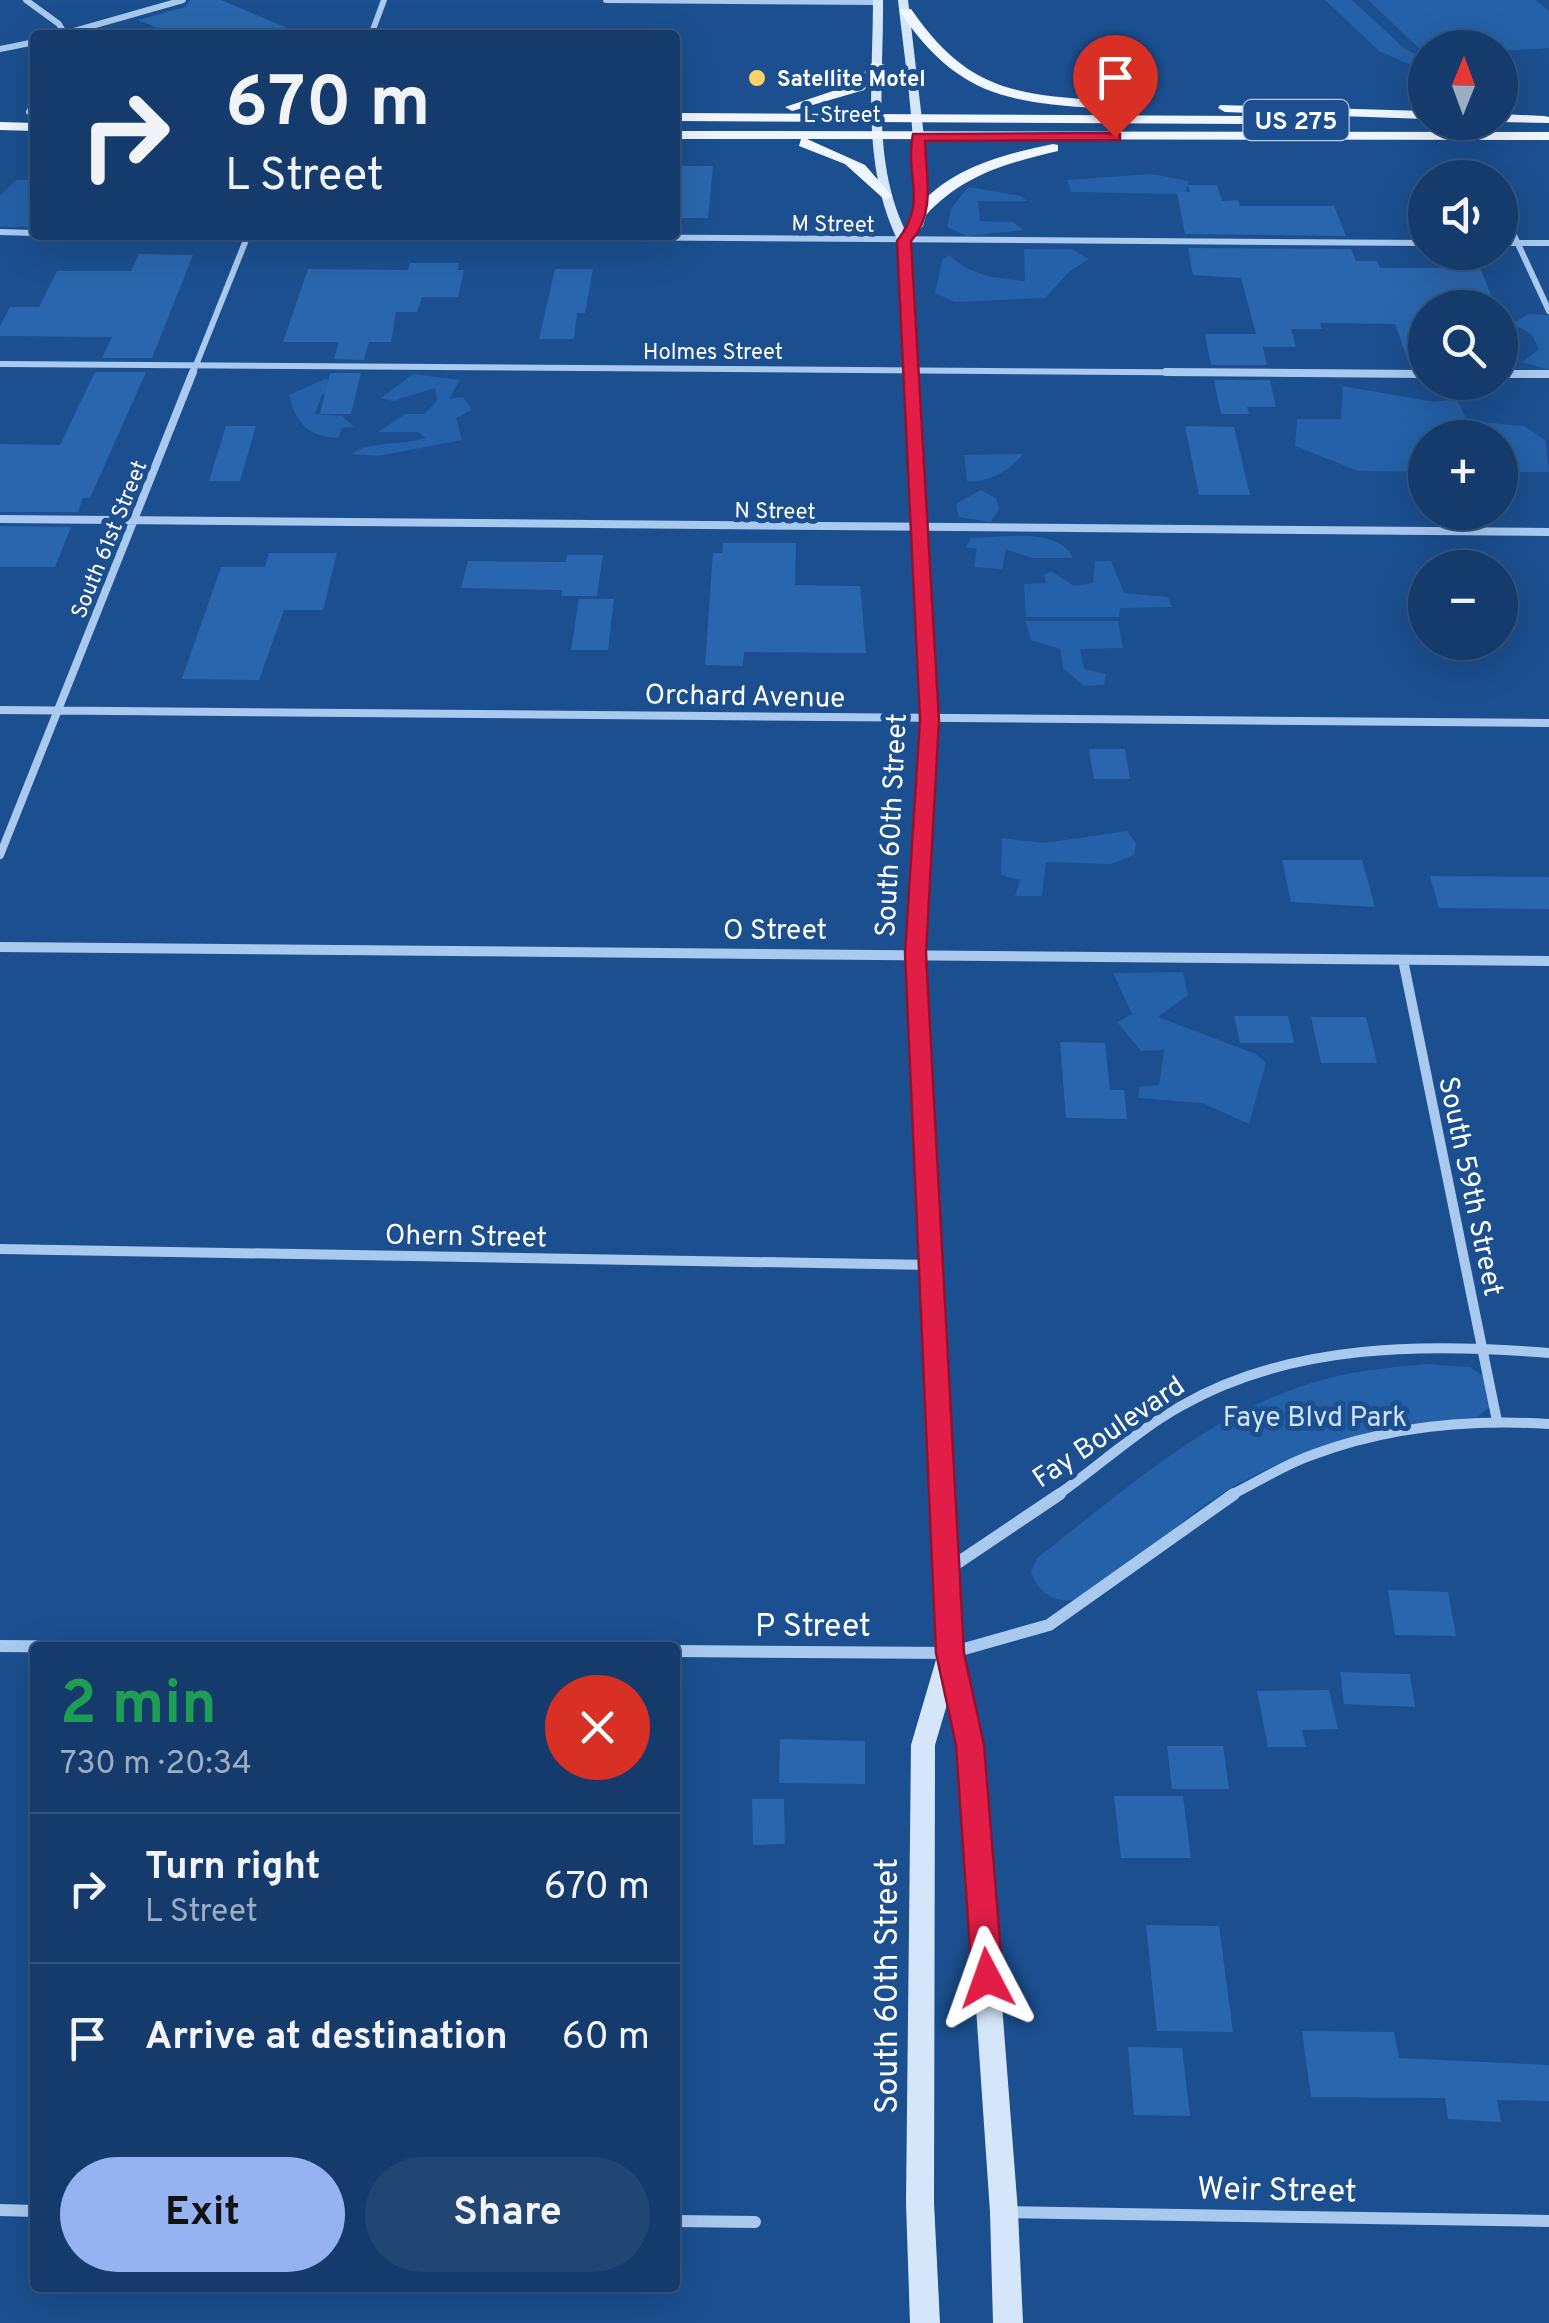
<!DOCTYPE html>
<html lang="en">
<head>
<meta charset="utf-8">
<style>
	:root { --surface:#143b6b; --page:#214673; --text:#f1f3f6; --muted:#9dadc1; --line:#33557e; --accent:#95b2f1 }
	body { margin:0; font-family:Overpass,sans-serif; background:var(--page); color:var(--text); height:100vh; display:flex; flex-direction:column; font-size:38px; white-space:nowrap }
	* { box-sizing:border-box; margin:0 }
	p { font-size:32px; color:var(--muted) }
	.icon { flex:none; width:55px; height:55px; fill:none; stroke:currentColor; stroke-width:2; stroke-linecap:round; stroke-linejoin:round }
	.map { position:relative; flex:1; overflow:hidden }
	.details { position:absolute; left:30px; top:1642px; width:650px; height:650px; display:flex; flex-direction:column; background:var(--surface); border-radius:10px; box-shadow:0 10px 40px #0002,0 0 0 2px var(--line) }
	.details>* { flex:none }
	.banner { position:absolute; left:30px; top:30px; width:650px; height:210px; border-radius:10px; box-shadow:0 10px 40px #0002,0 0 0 2px var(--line); background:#143b6b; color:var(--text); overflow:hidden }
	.needle { width:65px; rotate:1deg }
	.buttons { position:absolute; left:1408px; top:30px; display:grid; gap:20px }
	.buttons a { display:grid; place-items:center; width:110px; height:110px; border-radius:50%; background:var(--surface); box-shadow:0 10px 40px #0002,0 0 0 2px var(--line); font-size:50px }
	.pin { position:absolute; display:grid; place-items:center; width:85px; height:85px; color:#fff; margin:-102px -42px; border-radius:50% 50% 50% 0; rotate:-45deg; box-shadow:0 0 10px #0007 }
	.pin .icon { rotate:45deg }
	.me { position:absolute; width:110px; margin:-55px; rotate:356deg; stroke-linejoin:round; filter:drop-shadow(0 0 8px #0008) }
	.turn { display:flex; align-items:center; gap:35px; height:210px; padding:0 30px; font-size:45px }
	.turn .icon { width:130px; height:130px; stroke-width:2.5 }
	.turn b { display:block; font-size:70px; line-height:85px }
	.round { display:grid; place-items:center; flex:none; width:105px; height:105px; border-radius:52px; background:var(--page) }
	.headline { display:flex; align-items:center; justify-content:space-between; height:170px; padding:0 30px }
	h1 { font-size:60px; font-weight:700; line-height:75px; color:#1e9e55 }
	.action { display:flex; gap:20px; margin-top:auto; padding:20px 30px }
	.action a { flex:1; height:115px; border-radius:60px; background:var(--accent); color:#111; font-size:40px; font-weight:700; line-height:115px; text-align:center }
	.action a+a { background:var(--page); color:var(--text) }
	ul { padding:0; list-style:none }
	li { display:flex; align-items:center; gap:30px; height:150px; padding:0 30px; border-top:2px solid var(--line) }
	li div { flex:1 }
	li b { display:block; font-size:38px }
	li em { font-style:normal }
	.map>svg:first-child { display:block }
</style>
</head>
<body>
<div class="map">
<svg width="1549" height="2323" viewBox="0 0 1549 2323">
	<rect width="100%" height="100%" fill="#1b4f8f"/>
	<!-- green -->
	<path fill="#2461a8" d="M1325 0H1352L1404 48 1425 60V71L1379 51Z
		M1368 0H1536L1549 11V48L1500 51V48H1425L1422 51Z
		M1151 174 1189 181 1185 194 1071 192 1067 180Z
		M16 180H35V227H0V196Z
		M968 187 1021 196 1027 201H978L980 221 1013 222 1024 230 967 236 947 227 951 209Z
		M1024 249H1072L1089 259 1070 271 1045 298 955 302 935 293 942 260 950 255C967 275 1001 279 1025 281Z
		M1528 314 1549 315V370L1522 362 1539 349 1531 334 1512 324Z
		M413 374 460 380 449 399 463 397 472 410 456 418 462 440 378 456 350 454C374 440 399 446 426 438L418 432H378L405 414H424L437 401 435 388 393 401 381 398Z
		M325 379 349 385 322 395 315 414 342 416 354 427 342 428 338 438C308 436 296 424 289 395Z
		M1343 386 1434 402 1456 399 1468 421 1524 426 1545 440 1549 472H1500V438H1425V472L1358 471 1295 446 1297 419H1341Z
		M1023 454C1010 471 989 483 967 481L964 455Z
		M981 490 996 498 999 509 991 522 959 517 956 504Z
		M971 538C1000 538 1059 526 1073 558H1032L1006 549 1002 569 974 567 977 549 966 547Z
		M1095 561H1111L1124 593 1168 597 1172 607 1120 608 1119 617H1026L1024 584 1046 583 1044 575 1051 571 1074 586 1093 583Z
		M1025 621H1118L1123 648 1080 649 1084 669 1106 674 1104 685 1084 686 1063 668 1060 649 1031 640Z
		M1127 831 1136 843 1134 855 1111 864 1046 862 1042 896H1015L1020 880 1001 875 1002 838 1044 843Z
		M1183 972 1188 995 1158 1017 1256 1054 1266 1063 1249 1124 1202 1103 1138 1098 1139 1087 1159 1085 1164 1050 1141 1051 1117 1022 1132 1014 1113 973Z
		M1427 1364 1469 1367 1486 1378 1491 1406 1477 1417C1379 1428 1284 1448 1202 1507 1162 1536 1124 1579 1079 1600 1056 1603 1039 1595 1031 1572L1037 1558C1128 1488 1215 1407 1329 1378 1361 1370 1394 1367 1427 1364Z"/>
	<!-- building -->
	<path fill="#2a66ad" d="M190 0H221L304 35H175L138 20 185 7Z
		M675 166H713L708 218H675Z
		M1188 185H1217L1222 201 1238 200 1240 206H1334L1346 236 1185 234 1177 192H1190Z
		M1188 248 1351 249 1356 261H1377L1380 268H1480L1494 302H1425V366H1410L1395 324 1320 323 1322 329H1291L1296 347H1263L1267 365H1211L1205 334H1256L1241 278 1193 275Z
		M139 254 193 255 152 358H102L112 337 0 336V326L10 307H39L57 271H131Z
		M410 263H459L458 270H464L458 297H422L417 312H396L391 342H369L364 360 334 359 339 342H283L308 269 408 270Z
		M555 269H593L585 313H577L574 339H539Z
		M95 372H146L90 498H83L78 512H0V444L60 445Z
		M330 373H361L351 414H320Z
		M1214 380H1270L1276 407H1247L1249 414H1221Z
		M226 426H256L240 481H209Z
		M1185 426 1234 427 1250 495H1199Z
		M0 526 71 527 55 567H0Z
		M723 543H796L795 585 860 586 866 653 744 652 743 666 705 665 713 553H722Z
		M269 553H337L323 610H284L259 680 182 679 221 567H265Z
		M567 555H603L597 596H561L562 590 461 588 468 561 566 562Z
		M579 599H614L608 650H571Z
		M1089 749H1125L1130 779H1094Z
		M1282 860H1362L1375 907 1291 902Z
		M1430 876 1549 877V909L1439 908Z
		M1234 1016H1288L1294 1043H1240Z
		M1311 1017H1366L1377 1063H1321Z
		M1060 1042 1105 1043 1110 1090H1124L1127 1119 1066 1118Z
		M1388 1590 1448 1592 1456 1636 1395 1635Z
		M1340 1672 1410 1674 1415 1707 1344 1704Z
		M1329 1690 1338 1729 1302 1730 1306 1747H1268L1257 1691Z
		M780 1739 865 1741V1784L779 1783Z
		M1167 1746H1223L1229 1789H1172Z
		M1114 1796H1183L1191 1858H1121Z
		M752 1799H784L785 1844 753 1845Z
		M1146 1925 1219 1926 1233 2032 1157 2031Z
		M1302 2031 1394 2032 1399 2058 1549 2065V2101L1497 2100 1501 2122 1448 2119 1445 2098 1311 2097Z
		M1128 2047 1182 2048 1190 2116 1134 2115Z"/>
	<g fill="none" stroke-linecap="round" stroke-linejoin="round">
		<!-- street-far3 -->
		<path stroke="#a9c9ee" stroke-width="6" d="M26 0 59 24 65 35
			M606 0 878 2
			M60 35 183 0
			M371 35 384 0
			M0 49 35 42
			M29 112 35 101
			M1483 169 1487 178
			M1500 205 1549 311
			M0 232 35 233
			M301 235 1425 243
			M1500 243H1549
			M0 364 1425 374
			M1500 374H1549
			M192 375 248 235"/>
		<!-- street-far2 -->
		<path stroke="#a9c9ee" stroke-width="8" d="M1166 372 1425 374
			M1500 374H1549
			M0 519 1549 532
			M0 710 1549 723
			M0 855 193 372"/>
		<!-- street-far1 -->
		<path stroke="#a9c9ee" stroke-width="10" d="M0 947 1549 961
			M1403 960 1497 1421
			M0 1249 931 1265
			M1056 1496C1098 1467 1136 1431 1181 1406 1291 1343 1426 1343 1549 1353
			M1229 1496C1256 1483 1283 1465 1312 1455 1387 1427 1470 1419 1549 1424"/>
		<!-- street -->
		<path stroke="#a9c9ee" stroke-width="12" d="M947 1570 1060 1494
			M0 1646 238 1648
			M675 1651 950 1653 1049 1625 1234 1494
			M0 2210 35 2211
			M1005 2212 1549 2221
			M675 2221 755 2222"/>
		<!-- secondary -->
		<path fill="#d6e6fa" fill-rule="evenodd" d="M873 0H883C884 76 871 161 906 232 928 206 902 41 898 0H908L924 137 927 212 923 226 910 241 937 720 925 953 962 1653 982 1745 1018 2212 1023 2323H993L990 2212 958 1745 948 1701 935 1745 934 2203 940 2323H910L906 2203 911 1745 938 1653 907 953 921 720 898 241C861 165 873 82 873 0Z"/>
		<!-- primary -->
		<path fill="#f0f6ff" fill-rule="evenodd" d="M901 9H911C964 85 1006 94 1095 100L1102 104 1095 108C1001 102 955 92 900 12Z
			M873 62 885 65 864 90 792 111 785 107 854 84Z
			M1220 105 1425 111V119L1225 112 1218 108Z
			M675 113 1245 116 1252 120 1245 124 675 121Z
			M1500 114 1544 116 1549 117V123L1500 122Z
			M0 122 35 123V131L0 130Z
			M675 131 1549 132V140L807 139 865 165 892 196 885 200 845 164 799 146 801 139H675Z
			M1053 144 1058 145V151C1007 163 963 175 926 215L913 212C949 168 1000 155 1053 144Z"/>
	</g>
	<!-- route -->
	<path fill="#e11d48" stroke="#92132f" stroke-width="2.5" d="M1115 133 1120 134V140L925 141C926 176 936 213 911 241L939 720 926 953 964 1653 984 1745 1003 1978 998 1988 987 1992 976 1988 972 1978 956 1745 936 1653 905 953 920 720 897 241C929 200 904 177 913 134Z"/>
	<!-- markers -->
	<circle fill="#ffd166" stroke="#1b4f8f" stroke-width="4" cx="757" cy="78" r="10"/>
	<g text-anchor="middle" stroke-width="10" stroke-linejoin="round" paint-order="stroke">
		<!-- far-poi labels -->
		<g font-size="22" font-weight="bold" fill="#fff" stroke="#1b4f8f" text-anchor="start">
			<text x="777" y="86">Satellite Motel</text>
		</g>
		<!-- far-street labels -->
		<g font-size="22" fill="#fff" stroke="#1b4f8f">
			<text x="842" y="122">L Street</text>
			<text transform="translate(833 223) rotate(1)" y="8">M Street</text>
			<text x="713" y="359">Holmes Street</text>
			<text transform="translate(775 510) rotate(1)" y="8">N Street</text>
			<text transform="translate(108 539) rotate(-68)" y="8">South 61st Street</text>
		</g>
		<!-- shield labels -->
		<rect fill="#1b4f8f" stroke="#bbcadd" stroke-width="2.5" x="1243.5" y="100" width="105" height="40" rx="8"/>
		<g font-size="25" font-weight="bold" fill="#fff">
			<text x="1296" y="129">US 275</text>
		</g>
		<!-- street labels -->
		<g font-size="28" fill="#fff" stroke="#1b4f8f">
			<text transform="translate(745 695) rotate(1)" y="10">Orchard Avenue</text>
			<text transform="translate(890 825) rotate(-87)" y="10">South 60th Street</text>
			<text x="775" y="939">O Street</text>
			<text transform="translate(1472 1186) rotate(78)" y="10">South 59th Street</text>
			<text transform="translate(466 1235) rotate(1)" y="10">Ohern Street</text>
			<text transform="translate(1108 1431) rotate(-34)" y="10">Fay Boulevard</text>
		</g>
		<!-- park labels -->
		<g font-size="28" fill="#cfe3fa" stroke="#1b4f8f">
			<text x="1315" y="1426">Faye Blvd Park</text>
		</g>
		<!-- near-street labels -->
		<g font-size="32" fill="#fff" stroke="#1b4f8f">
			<text x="813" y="1636">P Street</text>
			<text transform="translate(886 1986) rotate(-90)" y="11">South 60th Street</text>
			<text transform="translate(1277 2189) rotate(1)" y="11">Weir Street</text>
		</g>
	</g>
</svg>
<div class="buttons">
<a><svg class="needle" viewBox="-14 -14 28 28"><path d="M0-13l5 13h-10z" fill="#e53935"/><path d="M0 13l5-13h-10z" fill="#9dadc1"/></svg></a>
<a><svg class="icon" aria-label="sound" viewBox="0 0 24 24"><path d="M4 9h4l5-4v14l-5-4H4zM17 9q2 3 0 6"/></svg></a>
<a><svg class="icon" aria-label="search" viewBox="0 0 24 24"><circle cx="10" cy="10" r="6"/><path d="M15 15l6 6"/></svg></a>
<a>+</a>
<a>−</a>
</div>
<div class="pin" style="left:1115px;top:137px;background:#d93025"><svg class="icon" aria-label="arrive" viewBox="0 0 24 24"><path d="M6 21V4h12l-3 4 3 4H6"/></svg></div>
<svg class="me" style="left:987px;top:1978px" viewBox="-20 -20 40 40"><path d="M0-17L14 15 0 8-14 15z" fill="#e11d48" stroke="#fff" stroke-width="4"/></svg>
<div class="banner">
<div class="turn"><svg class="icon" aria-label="right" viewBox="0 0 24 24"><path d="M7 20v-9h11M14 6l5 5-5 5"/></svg><div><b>670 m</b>L Street</div></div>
</div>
<section class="details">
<div class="headline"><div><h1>2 min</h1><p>730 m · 20:34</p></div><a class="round" style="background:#d93025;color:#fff"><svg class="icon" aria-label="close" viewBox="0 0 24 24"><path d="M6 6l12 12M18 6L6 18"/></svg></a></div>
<ul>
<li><svg class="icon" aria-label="right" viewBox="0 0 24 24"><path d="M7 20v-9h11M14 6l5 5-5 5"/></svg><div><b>Turn right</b><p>L Street</p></div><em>670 m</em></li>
<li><svg class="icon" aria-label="arrive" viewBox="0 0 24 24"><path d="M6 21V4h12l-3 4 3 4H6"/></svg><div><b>Arrive at destination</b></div><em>60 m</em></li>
</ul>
<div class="action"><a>Exit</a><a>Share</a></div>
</section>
</div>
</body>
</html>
